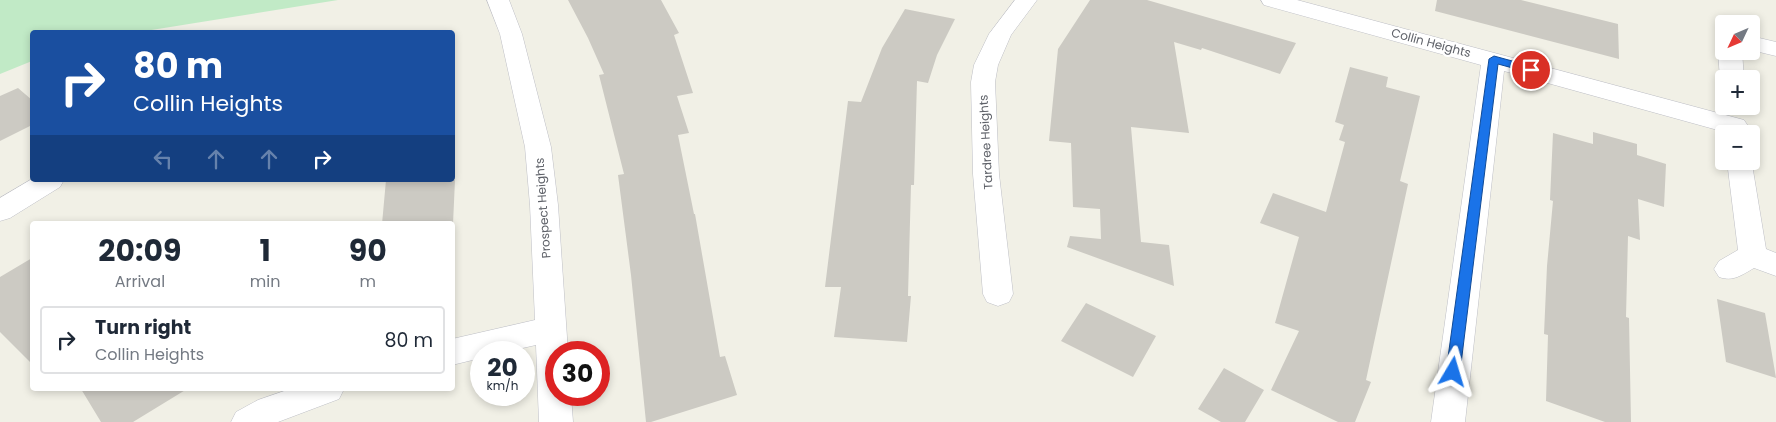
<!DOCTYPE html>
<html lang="en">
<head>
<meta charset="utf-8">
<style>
	:root { --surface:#fff; --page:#f6f6f7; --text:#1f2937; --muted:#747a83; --line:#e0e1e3 }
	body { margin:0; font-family:Poppins,sans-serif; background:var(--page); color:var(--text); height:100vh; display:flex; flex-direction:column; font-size:19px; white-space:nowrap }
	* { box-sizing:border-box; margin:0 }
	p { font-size:16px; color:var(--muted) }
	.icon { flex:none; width:28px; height:28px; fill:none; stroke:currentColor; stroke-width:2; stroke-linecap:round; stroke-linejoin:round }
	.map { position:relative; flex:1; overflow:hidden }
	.panel { position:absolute; left:30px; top:221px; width:425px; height:170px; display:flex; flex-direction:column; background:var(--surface); border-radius:5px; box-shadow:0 2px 8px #0003 }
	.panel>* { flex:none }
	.top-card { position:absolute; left:30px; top:30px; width:425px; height:152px; border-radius:5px; box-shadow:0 2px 8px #0003; background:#1a4fa0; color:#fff; overflow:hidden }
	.needle { width:32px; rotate:226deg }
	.buttons { position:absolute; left:1715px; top:15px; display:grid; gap:10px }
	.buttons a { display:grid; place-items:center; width:45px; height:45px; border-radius:5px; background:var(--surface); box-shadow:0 2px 8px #0003; font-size:25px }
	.speed { position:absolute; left:470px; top:341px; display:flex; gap:10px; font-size:25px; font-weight:700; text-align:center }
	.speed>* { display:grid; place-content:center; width:65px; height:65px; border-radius:50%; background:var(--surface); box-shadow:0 2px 8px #0003; line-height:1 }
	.speed small { font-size:12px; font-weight:400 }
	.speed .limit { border:8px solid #d22; background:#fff; color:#111 }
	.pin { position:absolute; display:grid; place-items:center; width:42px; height:42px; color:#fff; margin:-21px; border:2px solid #fff; border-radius:50%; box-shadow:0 1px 5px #0007 }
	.me { position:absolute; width:55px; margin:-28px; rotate:7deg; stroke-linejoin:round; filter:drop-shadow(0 0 4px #0008) }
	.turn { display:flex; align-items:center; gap:18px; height:105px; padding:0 20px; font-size:22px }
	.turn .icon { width:65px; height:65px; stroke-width:2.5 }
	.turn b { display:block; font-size:35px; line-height:42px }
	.lanes { display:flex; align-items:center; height:48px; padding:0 20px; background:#0003; justify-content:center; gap:25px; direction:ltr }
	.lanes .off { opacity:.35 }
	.eta { display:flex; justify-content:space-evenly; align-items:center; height:85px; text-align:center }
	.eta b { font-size:30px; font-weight:700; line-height:35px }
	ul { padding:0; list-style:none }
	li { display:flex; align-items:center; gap:15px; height:68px; margin:0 10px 8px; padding:0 10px; border:2px solid var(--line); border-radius:5px }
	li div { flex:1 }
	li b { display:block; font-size:19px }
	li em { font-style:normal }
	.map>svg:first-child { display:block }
</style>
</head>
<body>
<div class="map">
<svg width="1776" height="422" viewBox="0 0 1776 422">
	<rect width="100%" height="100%" fill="#f1f0e6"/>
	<!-- green -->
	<path fill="#c1eac6" d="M0 0H338L139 32H32V61L0 74Z"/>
	<!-- building -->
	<path fill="#cccac3" d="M568 0H661L679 33 674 35 693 93 677 96 689 133 678 135 694 214H695L720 357 725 356 737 395 651 422H646L631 275 618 175 624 174 599 75 604 74 588 38Z
		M1090 0H1147L1296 43 1280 74 1202 48 1201 50 1174 42 1189 133 1131 127 1141 242 1169 245 1174 286 1067 247 1070 236 1101 239 1100 209 1073 207 1071 143 1049 141 1058 49Z
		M1437 0H1521L1618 24 1619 59 1435 11Z
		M905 9 955 19 937 55 928 83 917 81 914 185H911L908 296H911L907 342 834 337 841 287H825L848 101 861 102 882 48Z
		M1350 67 1388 77 1386 87 1420 96 1400 181 1408 184 1366 380 1371 382 1355 422H1338L1271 390 1299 331 1275 323 1299 237 1260 223 1273 193 1326 212 1345 142 1339 140 1344 125 1335 122Z
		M18 88 32 100V125L0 141V96Z
		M1593 132 1637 144V155L1666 164 1664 207 1638 199 1640 240 1628 236 1626 317 1629 318 1631 422H1605L1546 401 1548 335 1544 334 1547 266 1553 201 1550 200 1553 133 1593 144Z
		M386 180H455L453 224H382Z
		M32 258V364L0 332V277Z
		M1717 299 1765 313 1776 378 1726 362Z
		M1086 303 1156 336 1133 377 1061 341Z
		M1224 368 1264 390 1245 422H1221L1198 409Z
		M81 389H187L133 422H101Z"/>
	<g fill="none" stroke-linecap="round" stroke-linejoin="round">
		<defs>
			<path id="minor" d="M487 0H509L522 34 551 147 558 205 568 352H556V395H571L573 422H539L536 345 505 352H481V358L452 365V339L535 320 530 205 525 147 500 34Z
				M1015 0H1037L1011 35 998 65 995 82 999 174 1013 294 1009 302 998 306 987 302 983 294 973 174 971 82 974 65 989 34Z
				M1261 0H1297L1744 120 1748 126 1744 132 1732 134 1504 71 1465 422H1431L1481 65 1264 5Z
				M1751 36 1776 42V56L1751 50Z
				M1724 45V51H1742L1744 79H1724V84L1720 79 1718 51Z
				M1751 158 1766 249 1776 253V276L1754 268C1742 275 1733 282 1719 277L1714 269 1719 261 1738 250 1727 161H1751Z
				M32 179 64 180 60 187 10 218 0 221V198Z
				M290 389H344L339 399 278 422H231L236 412 258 400Z"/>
		</defs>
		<!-- minor casing -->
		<use href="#minor" stroke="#bebfc6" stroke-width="1"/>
		<!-- minor -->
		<use href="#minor" fill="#fff" fill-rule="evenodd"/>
	</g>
	<!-- route -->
	<path fill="#1a73e8" stroke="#114b97" d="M1494 56 1534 67 1536 70 1531 73 1498 64 1460 372 1458 376 1453 377 1448 376 1446 372 1489 59Z"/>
	<g text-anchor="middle" stroke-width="4.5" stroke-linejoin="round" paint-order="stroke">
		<!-- street labels -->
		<g font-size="12" fill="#5e6168" stroke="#fff">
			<text transform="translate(1431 43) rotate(15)" y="4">Collin Heights</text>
			<text transform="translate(986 142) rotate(-93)" y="4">Tardree Heights</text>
			<text transform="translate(543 208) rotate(-94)" y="4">Prospect Heights</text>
		</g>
	</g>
</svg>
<div class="buttons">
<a><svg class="needle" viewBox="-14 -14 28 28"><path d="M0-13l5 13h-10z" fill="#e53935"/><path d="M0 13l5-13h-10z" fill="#747a83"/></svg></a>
<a>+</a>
<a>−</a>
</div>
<div class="speed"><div>20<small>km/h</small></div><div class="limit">30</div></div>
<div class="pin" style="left:1531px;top:70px;background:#d93025"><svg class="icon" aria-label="arrive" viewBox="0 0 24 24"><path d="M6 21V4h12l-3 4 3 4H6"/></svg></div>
<svg class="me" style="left:1453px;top:372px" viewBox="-20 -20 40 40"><path d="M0-17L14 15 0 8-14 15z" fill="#1a73e8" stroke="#fff" stroke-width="4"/></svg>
<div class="top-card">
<div class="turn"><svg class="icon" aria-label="right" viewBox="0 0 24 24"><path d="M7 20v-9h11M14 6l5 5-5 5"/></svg><div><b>80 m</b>Collin Heights</div></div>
<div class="lanes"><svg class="icon off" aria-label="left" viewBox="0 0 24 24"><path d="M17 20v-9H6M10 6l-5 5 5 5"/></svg><svg class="icon off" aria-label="ahead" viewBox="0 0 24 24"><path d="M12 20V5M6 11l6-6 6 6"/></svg><svg class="icon off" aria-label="ahead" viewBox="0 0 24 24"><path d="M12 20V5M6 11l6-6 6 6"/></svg><svg class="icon" aria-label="right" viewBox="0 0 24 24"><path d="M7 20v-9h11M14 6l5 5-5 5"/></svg></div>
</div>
<section class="panel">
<div class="eta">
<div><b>20:09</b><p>Arrival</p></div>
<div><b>1</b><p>min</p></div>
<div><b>90</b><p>m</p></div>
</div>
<ul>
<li><svg class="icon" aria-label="right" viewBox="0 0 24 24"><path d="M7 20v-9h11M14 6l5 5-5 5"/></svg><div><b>Turn right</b><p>Collin Heights</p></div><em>80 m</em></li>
</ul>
</section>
</div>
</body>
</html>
